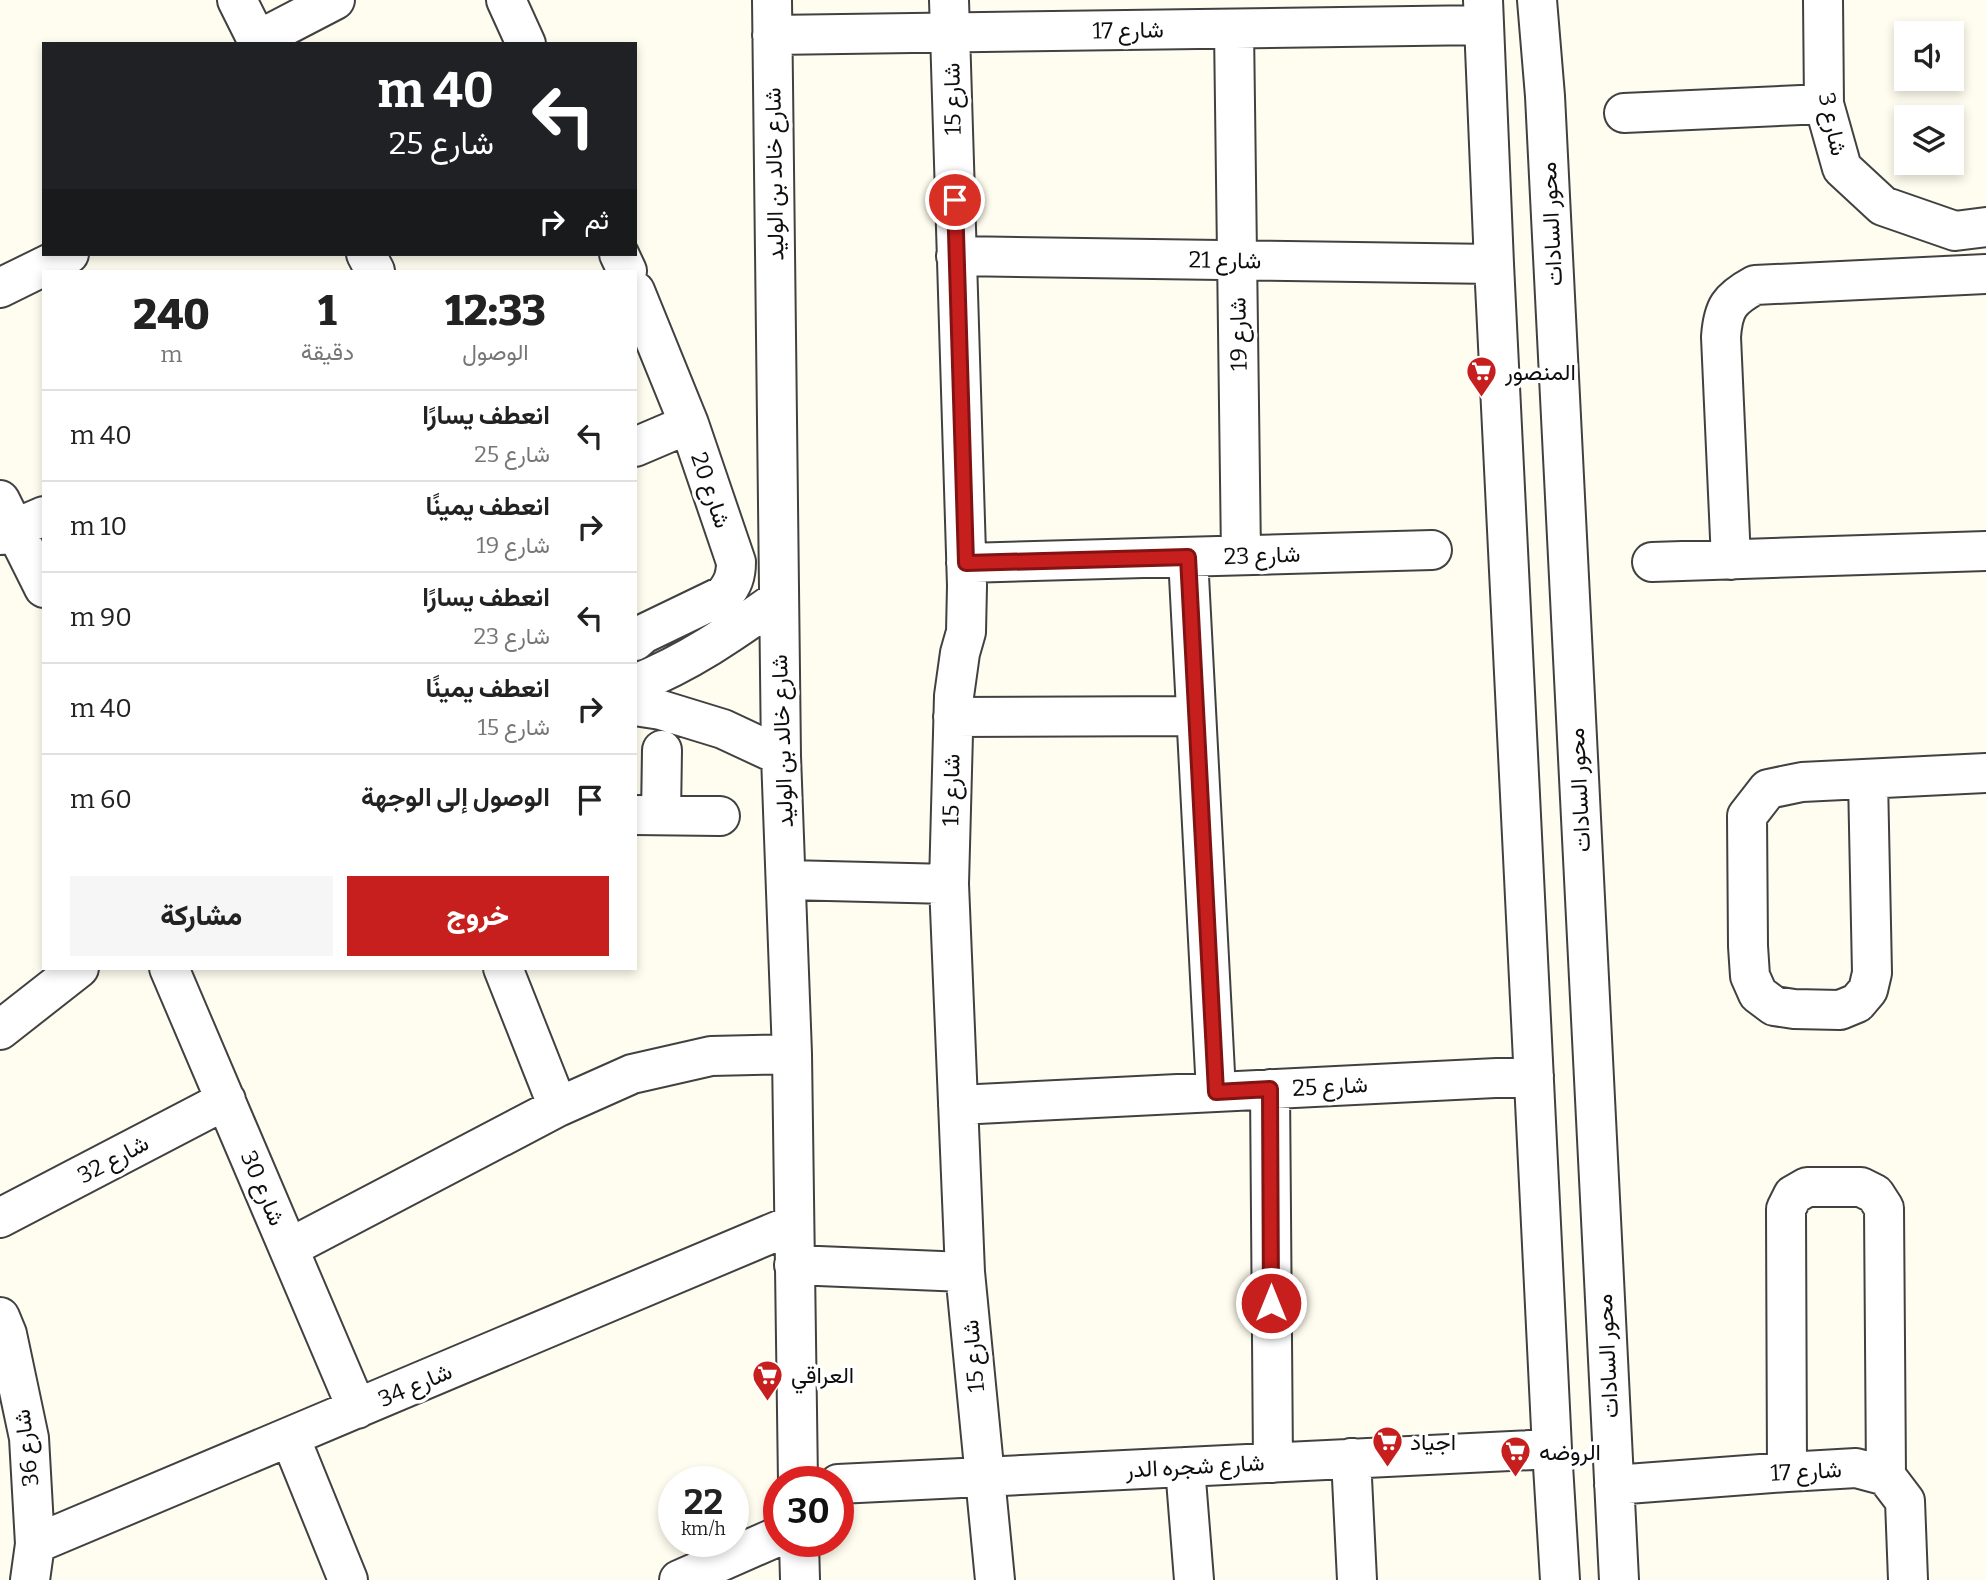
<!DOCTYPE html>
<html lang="ar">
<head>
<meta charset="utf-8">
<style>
	:root { --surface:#fff; --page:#f6f6f6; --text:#222; --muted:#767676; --line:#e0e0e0; --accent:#c61f1d }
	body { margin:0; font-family:Bitter,Vazirmatn,serif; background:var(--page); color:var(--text); direction:rtl; height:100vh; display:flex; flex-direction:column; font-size:26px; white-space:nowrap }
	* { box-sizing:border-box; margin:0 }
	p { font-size:23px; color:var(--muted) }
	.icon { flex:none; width:38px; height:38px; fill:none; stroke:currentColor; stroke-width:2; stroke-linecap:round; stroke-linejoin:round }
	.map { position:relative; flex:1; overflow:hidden; direction:ltr }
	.panel { position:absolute; left:42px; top:270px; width:595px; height:700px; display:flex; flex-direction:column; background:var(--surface); border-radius:0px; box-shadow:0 4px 10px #0003; direction:rtl }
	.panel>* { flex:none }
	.guide { position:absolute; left:42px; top:42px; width:595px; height:214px; border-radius:0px; box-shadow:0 4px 10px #0003; direction:rtl; background:#202124; color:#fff; overflow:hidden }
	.fabs { position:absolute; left:1894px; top:21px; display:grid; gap:14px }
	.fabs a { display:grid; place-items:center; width:70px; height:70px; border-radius:0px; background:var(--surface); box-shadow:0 4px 10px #0003; font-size:35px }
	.speed { position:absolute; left:658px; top:1466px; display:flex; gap:14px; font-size:35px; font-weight:700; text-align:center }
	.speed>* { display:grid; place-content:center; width:91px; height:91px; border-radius:50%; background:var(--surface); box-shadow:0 4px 10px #0003; line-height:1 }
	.speed small { font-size:18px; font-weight:400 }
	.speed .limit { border:10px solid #d22; background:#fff; color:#111 }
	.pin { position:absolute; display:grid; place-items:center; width:60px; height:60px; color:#fff; margin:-30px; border:4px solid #fff; border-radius:50%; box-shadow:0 2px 7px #0007 }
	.me { position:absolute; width:77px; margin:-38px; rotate:0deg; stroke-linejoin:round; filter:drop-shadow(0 0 5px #0008) }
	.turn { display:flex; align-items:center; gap:24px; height:147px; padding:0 28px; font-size:32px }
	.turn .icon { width:91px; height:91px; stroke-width:2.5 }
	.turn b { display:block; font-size:49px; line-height:60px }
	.then { display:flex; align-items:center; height:66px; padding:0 28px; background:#0003; gap:14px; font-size:26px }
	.eta { display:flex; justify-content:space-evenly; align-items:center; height:119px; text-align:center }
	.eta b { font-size:42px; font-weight:800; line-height:49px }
	.cta { display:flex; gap:14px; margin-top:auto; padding:14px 28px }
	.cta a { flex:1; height:80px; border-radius:0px; background:var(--accent); color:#fff; font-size:28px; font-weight:800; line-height:80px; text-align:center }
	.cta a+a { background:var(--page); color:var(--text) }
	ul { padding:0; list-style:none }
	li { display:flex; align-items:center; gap:21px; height:91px; padding:0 28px; border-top:2px solid var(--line) }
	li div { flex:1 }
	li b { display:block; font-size:26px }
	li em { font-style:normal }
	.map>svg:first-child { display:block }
</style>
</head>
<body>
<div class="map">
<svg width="1986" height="1580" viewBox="0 0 1986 1580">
	<rect width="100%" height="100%" fill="#fffdef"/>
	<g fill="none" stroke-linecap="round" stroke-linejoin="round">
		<defs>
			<path id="minor" d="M237 0 259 44
				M506 0 526 44
				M772 0 781 756 792 1054 798 1482
				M949 0 967 586 966 632 960 653 954 696 949 884 965 1272 995 1580
				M1483 0 1494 264 1552 1449 1560 1580
				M1537 0 1545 96 1619 1580
				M1823 0 1824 104 1842 168 1883 206 1955 231 1986 227
				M1234 29 1241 555
				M772 35 1484 25
				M258 40 335 0
				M1624 113 1824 104
				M366 254 375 271
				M619 254 627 271
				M956 256 1494 264
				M0 288 69 254
				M635 291 689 424 736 562C736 576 733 584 724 595L643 634 635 641
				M635 447 689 424
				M0 500 44 588
				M0 535 44 516
				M1188 557 1216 1092
				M1731 560 1721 337C1723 308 1729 299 1755 285L1986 274
				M1652 562 1986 551
				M966 563 1432 550
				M635 684C688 663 733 632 779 599
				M635 706 661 710 723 729 781 756
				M953 717 1196 716
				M1868 779 1872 973 1868 990 1857 1003 1840 1010 1794 1009 1774 1006 1758 994 1750 976 1748 946 1747 816 1768 789 1802 782 1986 773
				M635 815 720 816
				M661 815 662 750
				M787 880 949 884
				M169 968 357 1409
				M503 968 558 1107
				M0 1030 79 968
				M1270 1089 1273 1463
				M958 1105 1534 1076
				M0 1218 226 1100
				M289 1248 558 1107 632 1074 711 1056 792 1054
				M794 1265 965 1272
				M0 1317 7 1334 29 1438 35 1544 30 1580
				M290 1437 348 1580
				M1351 1458 1357 1580
				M1185 1467 1194 1580
				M1787 1472 1786 1209 1793 1195 1807 1187H1861L1875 1194 1884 1208 1886 1476
				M838 1484 1552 1449
				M1614 1485 1787 1472 1856 1468 1886 1476 1905 1501 1908 1580
				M799 1542 800 1580
				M35 1544 794 1224
				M679 1580 779 1536"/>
		</defs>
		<!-- minor casing -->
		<use href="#minor" stroke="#414141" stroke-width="42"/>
		<!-- minor -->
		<use href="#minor" stroke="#fff" stroke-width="38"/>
	</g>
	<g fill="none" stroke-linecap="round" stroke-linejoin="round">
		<defs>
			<path id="route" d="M955 200 966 563 1188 557 1216 1092 1270 1089 1271 1303"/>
		</defs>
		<!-- route casing -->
		<use href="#route" stroke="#811413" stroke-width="18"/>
		<!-- route -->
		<use href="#route" stroke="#c61f1d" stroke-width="12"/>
	</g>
	<!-- icons -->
	<defs>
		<symbol id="supermarket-pin" viewBox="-11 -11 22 30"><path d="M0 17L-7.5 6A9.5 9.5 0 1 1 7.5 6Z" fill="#c61f1d" stroke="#fff"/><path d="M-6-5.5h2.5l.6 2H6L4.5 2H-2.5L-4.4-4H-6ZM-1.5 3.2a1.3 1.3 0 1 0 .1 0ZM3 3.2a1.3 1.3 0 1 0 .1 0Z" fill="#fff"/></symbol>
	</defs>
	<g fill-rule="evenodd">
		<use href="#supermarket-pin" x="1464" y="354" width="35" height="47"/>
		<use href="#supermarket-pin" x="750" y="1358" width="35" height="47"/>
		<use href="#supermarket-pin" x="1370" y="1424" width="35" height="47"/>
		<use href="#supermarket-pin" x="1498" y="1434" width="35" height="47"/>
	</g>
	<g text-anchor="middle" stroke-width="7" stroke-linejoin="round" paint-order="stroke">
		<!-- street labels -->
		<g font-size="23" fill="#0e0e0e" stroke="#fff">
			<text transform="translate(1128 30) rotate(-1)" y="8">شارع 17</text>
			<text transform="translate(952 99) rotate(-91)" y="8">شارع 15</text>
			<text transform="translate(1833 124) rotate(78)" y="8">شارع 3</text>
			<text transform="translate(774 174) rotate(-91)" y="8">شارع خالد بن الوليد</text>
			<text transform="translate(1551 224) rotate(-93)" y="8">محور السادات</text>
			<text transform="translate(1225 260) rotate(1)" y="8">شارع 21</text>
			<text transform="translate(1238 334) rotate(-91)" y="8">شارع 19</text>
			<text transform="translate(711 490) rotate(71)" y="8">شارع 20</text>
			<text transform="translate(1262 555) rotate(-2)" y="8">شارع 23</text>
			<text transform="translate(782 741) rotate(-92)" y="8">شارع خالد بن الوليد</text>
			<text transform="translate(951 790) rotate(-89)" y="8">شارع 15</text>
			<text transform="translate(1579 790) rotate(-93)" y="8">محور السادات</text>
			<text transform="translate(1330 1086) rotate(-3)" y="8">شارع 25</text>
			<text transform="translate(113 1159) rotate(-28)" y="8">شارع 32</text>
			<text transform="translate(263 1188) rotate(67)" y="8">شارع 30</text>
			<text transform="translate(973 1356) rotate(-95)" y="8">شارع 15</text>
			<text transform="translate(1607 1356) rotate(-93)" y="8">محور السادات</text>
			<text transform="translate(415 1385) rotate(-23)" y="8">شارع 34</text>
			<text transform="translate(26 1448) rotate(-97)" y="8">شارع 36</text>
			<text transform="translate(1195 1466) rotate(-3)" y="8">شارع شجره الدر</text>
			<text transform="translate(1806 1471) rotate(-3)" y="8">شارع 17</text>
		</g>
		<!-- poi labels -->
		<g font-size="23" fill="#0e0e0e" stroke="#fff" text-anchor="start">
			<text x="1505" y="380">المنصور</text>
			<text x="791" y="1383">العراقي</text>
			<text x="1410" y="1450">اجياد</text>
			<text x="1539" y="1460">الروضه</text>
		</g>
	</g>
</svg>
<div class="fabs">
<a><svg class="icon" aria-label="sound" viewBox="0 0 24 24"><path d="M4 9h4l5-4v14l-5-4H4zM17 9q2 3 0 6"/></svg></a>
<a><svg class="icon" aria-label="layers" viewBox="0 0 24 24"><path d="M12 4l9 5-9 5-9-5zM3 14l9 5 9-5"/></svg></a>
</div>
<div class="speed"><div>22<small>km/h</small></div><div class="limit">30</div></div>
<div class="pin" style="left:955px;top:200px;background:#d93025"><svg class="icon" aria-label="arrive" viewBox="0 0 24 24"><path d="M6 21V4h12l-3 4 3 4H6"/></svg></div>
<svg class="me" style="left:1271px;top:1303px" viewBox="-20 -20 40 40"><circle r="17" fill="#c61f1d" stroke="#fff" stroke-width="3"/><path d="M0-11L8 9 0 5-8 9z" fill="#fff"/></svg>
<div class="guide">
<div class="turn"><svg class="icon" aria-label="left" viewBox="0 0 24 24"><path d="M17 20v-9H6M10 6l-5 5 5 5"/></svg><div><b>40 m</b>شارع 25</div></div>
<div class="then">ثم<svg class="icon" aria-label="right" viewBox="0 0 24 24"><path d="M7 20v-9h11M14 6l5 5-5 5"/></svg></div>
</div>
<section class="panel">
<div class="eta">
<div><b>12:33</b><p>الوصول</p></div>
<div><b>1</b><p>دقيقة</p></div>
<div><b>240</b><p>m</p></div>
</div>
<ul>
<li><svg class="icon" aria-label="left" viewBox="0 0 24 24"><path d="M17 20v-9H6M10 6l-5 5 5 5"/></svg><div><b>انعطف يسارًا</b><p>شارع 25</p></div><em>40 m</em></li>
<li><svg class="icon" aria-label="right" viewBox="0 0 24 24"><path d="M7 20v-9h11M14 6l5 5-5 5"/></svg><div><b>انعطف يمينًا</b><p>شارع 19</p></div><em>10 m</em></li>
<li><svg class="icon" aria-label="left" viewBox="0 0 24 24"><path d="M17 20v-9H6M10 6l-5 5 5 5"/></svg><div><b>انعطف يسارًا</b><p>شارع 23</p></div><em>90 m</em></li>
<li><svg class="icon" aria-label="right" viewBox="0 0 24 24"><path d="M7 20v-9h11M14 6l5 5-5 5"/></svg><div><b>انعطف يمينًا</b><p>شارع 15</p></div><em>40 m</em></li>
<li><svg class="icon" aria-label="arrive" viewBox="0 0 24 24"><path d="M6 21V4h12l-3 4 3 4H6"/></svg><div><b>الوصول إلى الوجهة</b></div><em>60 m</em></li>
</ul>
<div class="cta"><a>خروج</a><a>مشاركة</a></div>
</section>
</div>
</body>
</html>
